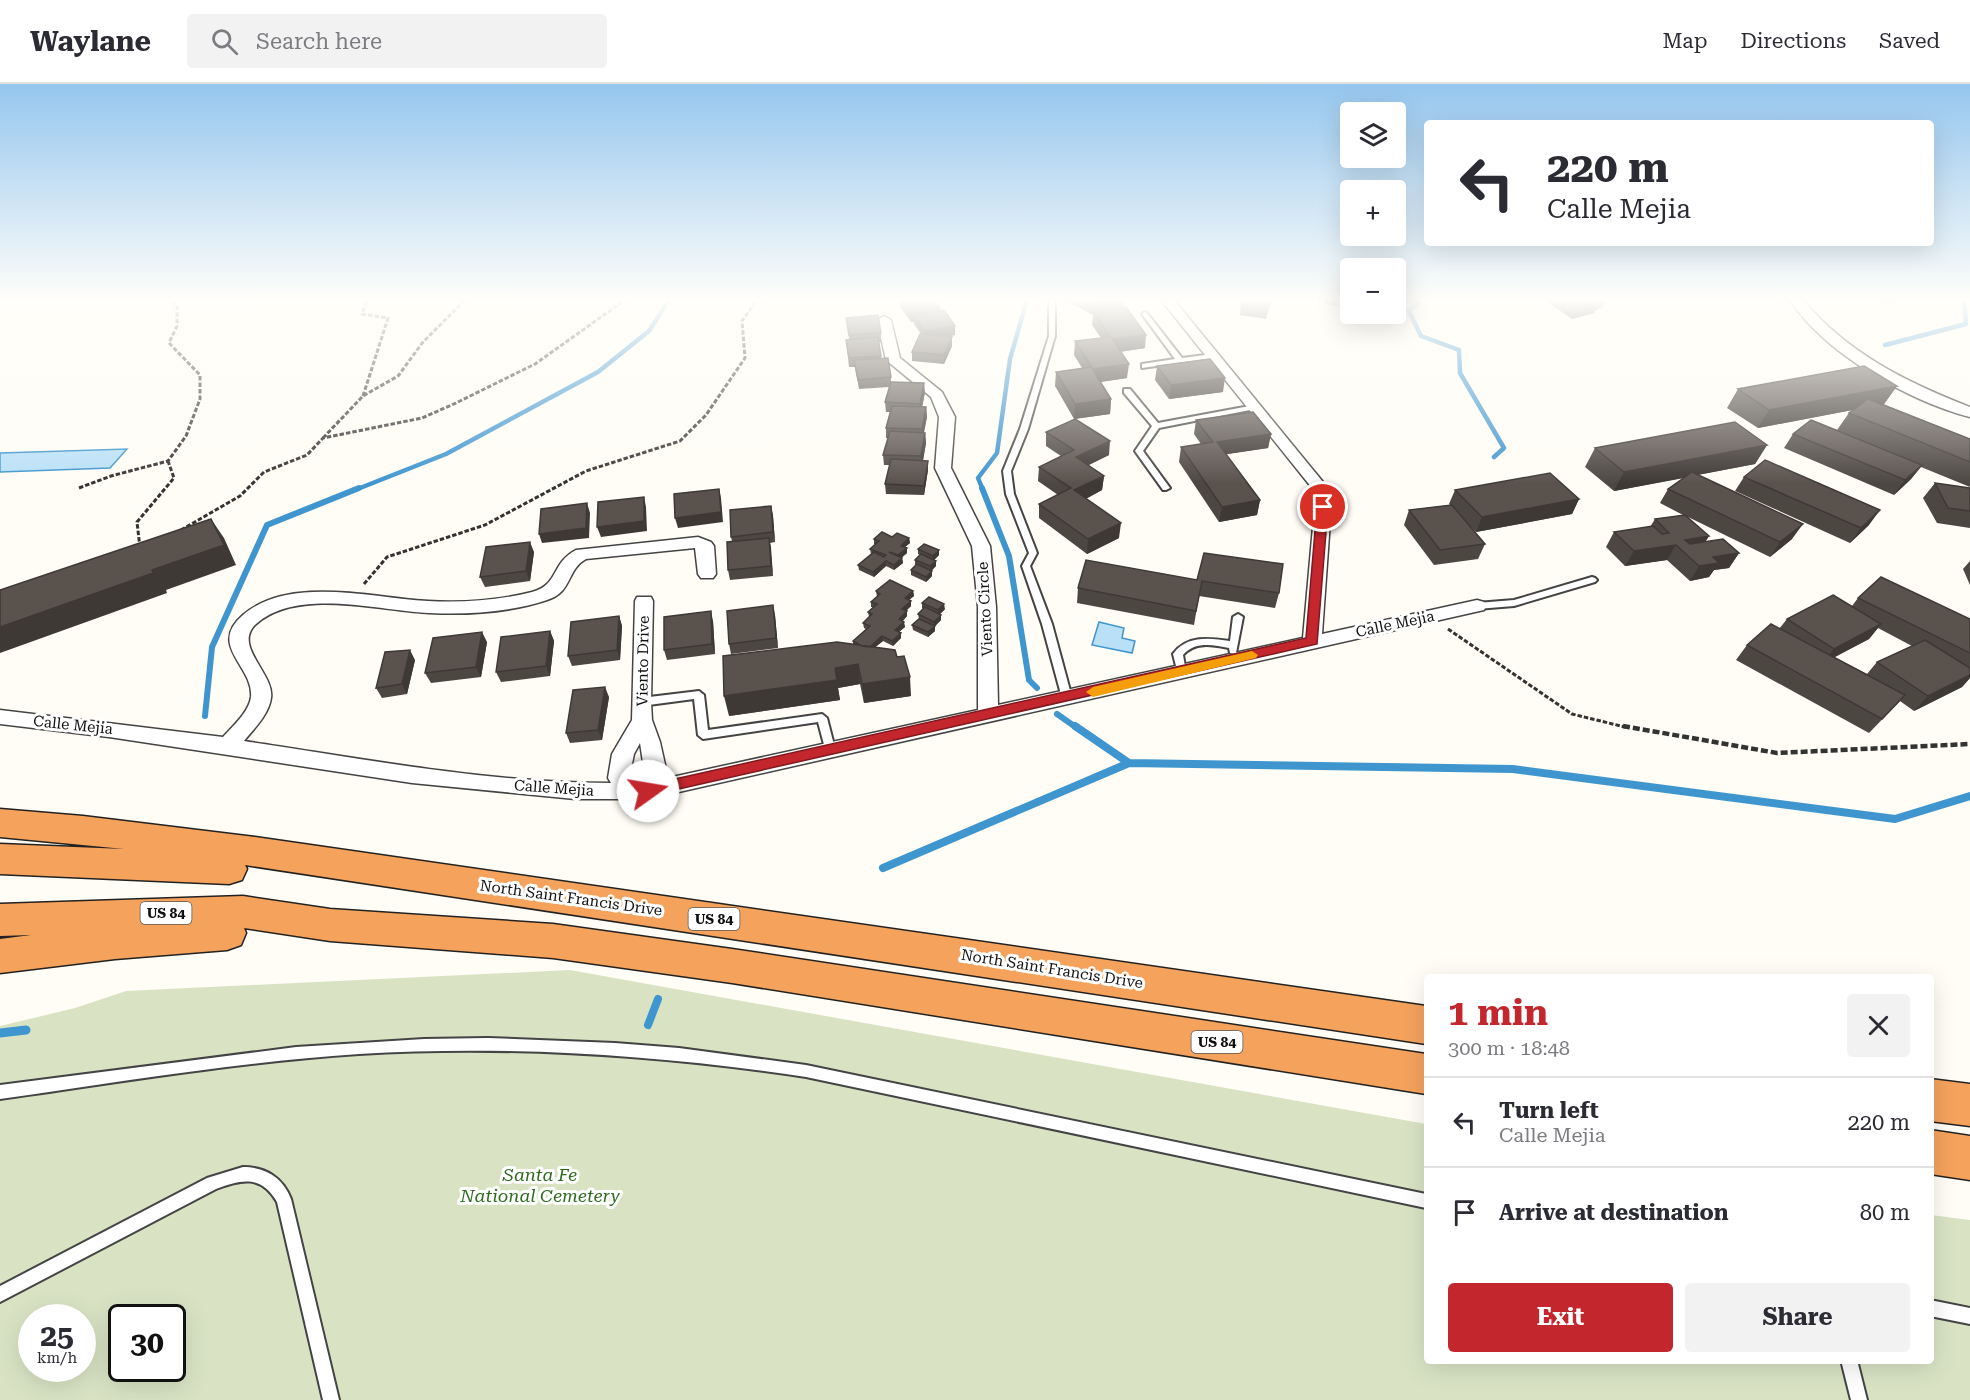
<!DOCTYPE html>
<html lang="en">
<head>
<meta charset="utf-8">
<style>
	:root { --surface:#fff; --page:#f2f2f3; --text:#2b2b33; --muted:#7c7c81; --line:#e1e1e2; --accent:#c4262e }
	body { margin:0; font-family:"Roboto Serif",serif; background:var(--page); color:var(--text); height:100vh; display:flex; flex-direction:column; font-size:22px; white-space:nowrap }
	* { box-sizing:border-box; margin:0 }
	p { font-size:20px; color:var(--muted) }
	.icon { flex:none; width:33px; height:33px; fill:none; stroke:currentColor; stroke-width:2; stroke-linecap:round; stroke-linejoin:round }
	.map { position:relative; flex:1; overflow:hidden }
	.sheet { position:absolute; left:1424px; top:890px; width:510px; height:390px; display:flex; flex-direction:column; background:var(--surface); border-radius:6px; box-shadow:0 6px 24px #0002 }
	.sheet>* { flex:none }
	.banner { position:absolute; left:1424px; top:36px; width:510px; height:126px; border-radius:6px; box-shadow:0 6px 24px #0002; background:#fff; color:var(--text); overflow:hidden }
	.tools { position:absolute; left:1340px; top:18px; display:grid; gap:12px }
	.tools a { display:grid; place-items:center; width:66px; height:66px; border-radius:6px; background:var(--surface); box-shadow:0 6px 24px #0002; font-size:30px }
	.speed { position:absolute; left:18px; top:1220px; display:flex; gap:12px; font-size:30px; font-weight:700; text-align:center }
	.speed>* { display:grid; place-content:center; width:78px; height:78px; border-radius:50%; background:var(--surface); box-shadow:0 6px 24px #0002; line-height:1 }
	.speed small { font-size:15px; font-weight:400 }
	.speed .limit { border:3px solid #111; border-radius:9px; background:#fff; color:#111 }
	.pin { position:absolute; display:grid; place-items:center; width:51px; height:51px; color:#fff; margin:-26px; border:3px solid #fff; border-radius:50%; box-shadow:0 2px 6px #0007 }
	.me { position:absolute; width:66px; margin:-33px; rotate:77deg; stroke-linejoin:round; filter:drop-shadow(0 0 4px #0008) }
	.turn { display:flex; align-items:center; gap:21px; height:126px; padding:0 24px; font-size:27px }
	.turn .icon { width:78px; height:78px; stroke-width:2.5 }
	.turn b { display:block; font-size:42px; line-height:51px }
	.round { display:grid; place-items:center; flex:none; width:63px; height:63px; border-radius:6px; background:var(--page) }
	.summary { display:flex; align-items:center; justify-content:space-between; height:102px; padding:0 24px }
	h1 { font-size:36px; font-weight:700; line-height:45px; color:var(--accent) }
	.cta { display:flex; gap:12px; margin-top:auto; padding:12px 24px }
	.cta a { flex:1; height:69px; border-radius:6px; background:var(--accent); color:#fff; font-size:24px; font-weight:700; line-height:69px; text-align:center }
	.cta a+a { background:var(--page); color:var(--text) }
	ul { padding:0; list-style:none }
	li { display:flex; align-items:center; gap:18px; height:90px; padding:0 24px; border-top:2px solid var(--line) }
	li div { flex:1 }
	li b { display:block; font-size:22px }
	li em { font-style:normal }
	header { display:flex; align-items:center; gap:36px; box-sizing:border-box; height:84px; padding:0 30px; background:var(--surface); border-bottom:2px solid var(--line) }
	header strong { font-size:28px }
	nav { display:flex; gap:33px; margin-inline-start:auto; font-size:21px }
	.search { width:420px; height:54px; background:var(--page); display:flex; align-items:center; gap:15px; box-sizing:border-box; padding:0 21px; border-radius:6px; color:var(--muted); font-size:22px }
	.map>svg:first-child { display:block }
</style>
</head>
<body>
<header>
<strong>Waylane</strong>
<div class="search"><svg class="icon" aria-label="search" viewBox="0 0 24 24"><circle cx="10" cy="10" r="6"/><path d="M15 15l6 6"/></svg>Search here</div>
<nav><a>Map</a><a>Directions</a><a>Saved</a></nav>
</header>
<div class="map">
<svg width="1970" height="1316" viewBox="0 0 1970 1316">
	<rect width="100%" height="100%" fill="#fffdf5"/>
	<!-- cemetery -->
	<path fill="#d9e3c4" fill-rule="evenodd" d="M570 886 1426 1040V1276H1930L1931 1131 1970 1136V1316H0V942L75 924 126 907ZM32 1233H82V1284H32ZM122 1233H172V1284H122Z"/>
	<!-- water -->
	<path fill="#b9e0f7" stroke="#3f96cf" stroke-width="1.5" d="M127 365 110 384 0 388V369Z
		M1099 538 1124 544 1122 554 1135 557 1132 569 1092 561Z"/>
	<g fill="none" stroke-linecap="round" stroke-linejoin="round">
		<!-- stream-far3 -->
		<path stroke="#3f96cf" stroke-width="4.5" d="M1421 216 1409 227 1421 252 1459 266 1460 289 1504 364 1494 373
			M1885 261 1966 240 1964 216
			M355 406 446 370 598 288 649 247 669 216
			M983 406 978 394 997 369 1010 275 1027 216"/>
		<!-- stream-far2 -->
		<path stroke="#3f96cf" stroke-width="6" d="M982 404 1009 472 1029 596 1037 604
			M1057 630 1077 644
			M205 632 212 563 267 441 359 404"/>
		<!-- stream-far1 -->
		<path stroke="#3f96cf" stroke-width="8" d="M1075 642 1129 679
			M883 784 1129 679 1513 685 1895 735 1970 712
			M648 941 658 915"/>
		<!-- stream -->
		<path stroke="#3f96cf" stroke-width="9" d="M0 949 26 946"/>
		<defs>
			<path id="service" d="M1049 216H1055V252L1028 345 1011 387 1014 410 1037 469 1030 482 1052 540 1072 614 1067 618 1062 614 1042 540 1022 482 1029 469 1006 410 1003 387 1020 345 1049 252Z
				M1145 228 1147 229 1182 274 1213 270 1217 272 1213 274 1142 284V280L1175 275 1142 230Z
				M1124 305H1130L1158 339 1255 321 1259 323 1255 325 1159 344 1143 367 1170 404 1166 406H1163L1135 367 1152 342 1124 309Z
				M1592 493 1595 494 1597 496 1595 498 1514 522 1477 525 1472 522 1477 519 1514 516Z
				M1238 530 1243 533 1236 569H1230L1229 564C1213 561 1195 557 1183 571L1186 588 1184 590H1178L1173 570C1187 551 1209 554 1230 557L1233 533Z
				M699 607 704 611 708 646 822 630 827 634 835 665 834 668H826L818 638 703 655 698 651 694 615 641 622 636 618 641 614Z
				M488 954 615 959 679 964 806 981 1426 1110V1124L806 993C658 971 509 961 359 970 239 978 120 998 0 1015V1001L296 963 424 955Z
				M243 1083C266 1083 283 1094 291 1115L339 1316H323L277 1118C261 1091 242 1095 216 1105L0 1218V1202L207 1094Z
				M1930 1216 1970 1224V1240L1930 1232Z
				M1841 1276H1857L1867 1316H1851Z"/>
			<path id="minor" d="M1161 216H1174L1332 409 1322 550 1477 516 1484 518 1486 522 1484 526 648 715H575L412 699 109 653 0 640V626L223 653C233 642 249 628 251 613 254 582 207 562 243 531 289 491 373 514 428 517 462 519 500 516 532 508 559 501 551 479 576 466L698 453 711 458 714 462 716 490 713 494H701L698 490 695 464 586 475C566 486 573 508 547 516 511 528 468 531 429 529 379 527 298 503 256 540 232 562 275 590 271 614 269 630 254 645 244 657 365 675 488 699 611 699L608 694 612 670 632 636 635 517 637 513H651L653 517 651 618 652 636 660 658 666 685 663 695 978 626V523L972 462 935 384 939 333 931 313 886 276 877 236 884 232 891 236 900 274 942 308 955 333 951 384 990 462 996 523 998 621 1303 554 1316 409ZM640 659 644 685 641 695 630 690 634 670Z
				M1790 216H1803C1847 269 1906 298 1970 323V333C1909 317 1824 269 1790 216Z"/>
			<path id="motorway" d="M0 725 83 732 255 753 1426 922V960L245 781 247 785 242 796 229 800 0 790V760L124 765 0 753Z
				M243 812 330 825 553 840 732 865 1426 970V1010L732 899 553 874 330 857 244 844 246 849 241 861 227 866 115 875 0 889V855L31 851 0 852V820Z
				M1930 995 1970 1000V1042L1930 1037Z
				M1930 1046 1970 1052V1096L1930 1090Z"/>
		</defs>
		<!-- service casing -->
		<use href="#service" stroke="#444" stroke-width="4"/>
		<!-- minor casing -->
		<use href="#minor" stroke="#444" stroke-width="3"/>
		<!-- motorway casing -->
		<use href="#motorway" stroke="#222" stroke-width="3"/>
		<!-- path-far1 -->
		<path stroke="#333" stroke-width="3" stroke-dasharray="4.5 2" stroke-linecap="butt" d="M363 312 388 234 362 230 367 216
			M323 354 363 312 398 292 423 258 465 216
			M79 404 111 392 168 377 186 352 200 315V291L169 259 177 242V223L170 216
			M181 446 240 412 264 388 307 371 323 354 422 334 456 319 535 280 625 216
			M140 464 137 438 174 394 168 377
			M364 500 387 473 485 441 586 387 680 357 706 331 745 274 742 237 757 216
			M1448 545 1572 630 1629 644"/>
		<!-- path -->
		<path stroke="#333" stroke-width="4.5" stroke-dasharray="7 3" stroke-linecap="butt" d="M1623 642 1777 669 1970 660"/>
		<!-- service -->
		<use href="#service" fill="#fff" fill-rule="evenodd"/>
		<!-- minor -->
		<use href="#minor" fill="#fff" fill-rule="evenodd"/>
		<!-- motorway -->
		<use href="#motorway" fill="#f5a25d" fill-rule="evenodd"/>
	</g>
	<!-- wall -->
	<path fill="#4d4742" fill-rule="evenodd" d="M900 216H934L955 251 949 252 952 253V262L944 280 912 277V268L921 250 914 240V238H911L900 223Z
		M1065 216H1124L1123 224 1145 264 1120 268 1127 294 1101 298 1111 315 1110 330 1074 335 1055 302 1056 288 1082 284 1074 271 1075 257 1101 254 1092 241 1093 231Z
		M1271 216 1266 235 1240 231 1241 222Z
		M1324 216H1339L1337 222 1325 220Z
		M1550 216H1605L1602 224 1596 226 1594 229 1572 235 1549 219Z
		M1879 216H1893L1888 219Z
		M846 234 881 249V258H879L881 274 891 293V298L925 308 922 323H926L927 333 924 349H925L926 359 923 376 928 386 924 411 886 410 885 400 890 381H884L883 371 888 354H886V344L890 328H886L885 318 889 303 859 305 855 283H849L846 256 849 255Z
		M1157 282 1223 308 1169 315 1155 296Z
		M1897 302 1884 320H1883L1970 355V403L1921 383 1911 395 1894 411 1784 364 1793 350 1837 346 1849 329 1852 326 1758 344 1727 324 1738 305Z
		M1196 336 1271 350 1268 364 1226 370 1260 416 1257 431 1219 438 1179 378 1181 363 1201 360 1194 350Z
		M1046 348 1109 371 1088 381 1104 392 1102 406 1086 415 1119 454 1087 470 1039 434V420L1058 411 1038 397 1039 383 1061 372 1046 362Z
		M1767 361 1755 380 1697 391 1792 455 1770 473 1688 433 1705 458 1739 469 1729 484 1714 486 1709 493 1690 497 1667 476 1625 482 1606 463 1614 448 1650 443 1655 435 1683 431 1660 419 1668 405 1684 394 1614 407 1585 383 1595 364Z
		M1744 393 1869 441 1850 459 1735 407Z
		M1935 399 1970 404V444L1937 439 1923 414Z
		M1455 406 1579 415 1572 430 1476 448 1466 438 1485 460 1478 475 1434 481 1404 441 1409 426 1450 421 1449 420Z
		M771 422 773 432 775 458 770 459 773 492 730 496 728 486 732 457 731 453Z
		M892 453 909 454 910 459 905 463 907 469 901 474H902L903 479 894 486 886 482 874 493 859 486 858 481 872 470H871L870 465 876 460H874V455Z
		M918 465 939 466V471L934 476 936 482 931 487 932 492 926 498 911 491V486L916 481H915V476L920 471 918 470Z
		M534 468 530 497 485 503 480 493Z
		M1970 477V501L1963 485Z
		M1197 496 1279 509 1275 524 1199 512 1194 541 1077 519 1078 504Z
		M876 507H913L914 512 909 516 911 522 906 527H907V532L903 537 905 543 899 548 901 549V554L893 562 883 557 875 563 897 573 911 612 864 619 860 600 838 604 840 616 729 632 853 560V557L866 545 864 544 863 539 869 533 868 528 873 523H871V518L877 513Z
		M1858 514 1970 535V594L1962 603 1914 627 1900 617 1869 649 1736 576 1747 561 1779 545 1787 535 1852 522ZM1878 544 1912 562 1877 578 1867 590 1834 573 1869 555Z
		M922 519 945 525 940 530 941 536 935 542V547L928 553 913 546 912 541 919 535 918 530 923 525 922 524Z
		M775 531 778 564 731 570 729 560Z
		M619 532 622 542 620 576 572 582 568 572Z
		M713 537 715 570 667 576 664 566Z
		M550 547 554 557 550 592 501 598 496 588Z
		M487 558 481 593 431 599 425 589Z
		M415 576 407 610 382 614 376 604Z
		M609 613 602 656 570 659 566 649Z"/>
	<!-- shaded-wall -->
	<path fill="#3f3936" d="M1110 216H1124L1123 224 1097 234 1098 221Z
		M1602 216H1605L1602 224 1596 226 1594 229 1572 235 1575 226Z
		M940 224V233L914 231V238H911V229Z
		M955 242V251L926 257 925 247Z
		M1146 251 1145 264 1111 269 1112 255Z
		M952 253V262L944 280V271Z
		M1129 280 1127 294 1091 299 1093 285Z
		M1225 294 1223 308 1169 315 1171 301Z
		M924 299 925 308 921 329 920 320Z
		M1897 302 1884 320 1758 344 1769 326Z
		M1111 315 1110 330 1074 335 1075 320Z
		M926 323 927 333 922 355V345Z
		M925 349 926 359 922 382 921 372Z
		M1271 350 1268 364 1215 372 1217 358Z
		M1110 357 1109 371 1075 388 1076 373Z
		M1767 361 1755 380 1614 407 1624 388Z
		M928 377V386L924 411V402Z
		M1922 381 1911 395 1894 411 1905 396Z
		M1104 392 1102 406 1073 421 1074 406Z
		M719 405 721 414 723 438 678 444 675 434Z
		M644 413 646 423 647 447 601 453 597 443Z
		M1579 415 1572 430 1476 448 1482 433Z
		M1260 416 1257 431 1219 438 1222 423Z
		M587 419 590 429 589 454 542 459 539 450Z
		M771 422 773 432 775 458 773 448Z
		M1880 426 1869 441 1850 459 1861 444Z
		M211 435 224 454 236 481 166 506 167 509 0 569V543L152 486Z
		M1121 439 1119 454 1087 470 1088 455Z
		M1803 440 1792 455 1770 473 1780 458Z
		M1709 452 1700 467 1685 469V456Z
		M769 454 771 463 773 492 771 482Z
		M909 454 910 459 901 466V462Z
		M530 458 534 468 530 497 526 487Z
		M1676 461 1667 476 1625 482 1634 467Z
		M907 464V469L899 476 898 471Z
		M939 466V471L933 477V472Z
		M1739 469 1729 484 1714 486 1709 493 1690 497 1699 482 1713 473Z
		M902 474 903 479 894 486V481Z
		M886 477V482L874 493 873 488Z
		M936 477V482L931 487 930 482Z
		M932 487V492L926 498V493Z
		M913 507 914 512 905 519V514Z
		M911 517V522L902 530V525Z
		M944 520 945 525 939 531 938 526Z
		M773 521 775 531 778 564 776 554Z
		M711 527 713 537 715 570 712 560Z
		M907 527V532L899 540V535Z
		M941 531V536L935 542V547L928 553V548L934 542V538Z
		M619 532 622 542 620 576 617 566Z
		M904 538 905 543 895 551V546Z
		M1881 540 1869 555 1822 580 1834 565Z
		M550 547 554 557 550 592 546 582Z
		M482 548 487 558 481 593 476 583Z
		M901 549V554L893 562 892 557Z
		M882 552 883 557 868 569V564Z
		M410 566 415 576 407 610 402 600Z
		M858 580 860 600 838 604 840 616 729 632 724 612 835 584Z
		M1970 591V594L1962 603 1914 627 1928 612Z
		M910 593 911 612 864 619 862 600Z
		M605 603 609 613 602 656 598 646Z"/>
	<!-- building -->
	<path fill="#5a524d" stroke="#3f3936" stroke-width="1.5" d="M901 216H934L940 224 911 229Z
		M1090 216H1110L1098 221Z
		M1243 216H1270L1268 226 1241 222Z
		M1561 216H1602L1595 218 1598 220 1575 226Z
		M1126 223 1146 251 1112 255 1129 280 1093 285 1075 257 1110 253 1093 227Z
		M944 226 955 242 925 247 914 231Z
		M878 231 881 249 849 251 846 234Z
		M920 250 952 253 944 271 912 268Z
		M878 253 881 272 849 274 846 256Z
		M888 274 891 293 858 296 854 276Z
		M1210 275 1225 294 1171 301 1157 282Z
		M1864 282 1897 302 1769 326 1738 305Z
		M1091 283 1111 315 1075 320 1056 288Z
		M891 298 924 299 920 320 885 318Z
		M1868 315 1970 355V378L1849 329Z
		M892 322 926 323 922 345 886 344Z
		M1253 328 1271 350 1217 358 1260 416 1222 423 1181 363 1213 358 1196 336Z
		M1075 335 1110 357 1076 373 1104 392 1074 406 1121 439 1088 455 1039 420 1071 404 1039 383 1074 366 1046 348Z
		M1811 336 1922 381 1905 396 1793 350Z
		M1735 338 1767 361 1624 388 1595 364Z
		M890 347 925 349 921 372 883 371Z
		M891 375 928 377 924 402 885 400Z
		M1765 376 1880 426 1861 444 1744 393Z
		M1692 388 1803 440 1780 458 1668 405Z
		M1550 389 1579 415 1482 433 1455 406Z
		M1935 399 1970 404V427L1948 424Z
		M719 405 721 428 675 434 674 410Z
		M644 413V437L597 443 598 418Z
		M587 419 586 444 539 450 541 425Z
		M1452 421 1485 460 1440 466 1409 426Z
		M771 422 773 448 731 453 730 426Z
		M1685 431 1709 452 1685 456 1690 460 1723 455 1739 469 1713 473 1719 479 1699 482 1676 461 1634 467 1614 448 1653 442 1662 450 1669 449 1655 435Z
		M211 435 224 461 152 486 153 489 0 543V506Z
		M882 448 892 453 897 449 909 454 901 462 907 464 898 471 889 468 902 474 894 481 886 477 873 488 858 481 874 468 884 473 886 471 870 465 879 457 874 455Z
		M769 454 771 482 728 486 727 458Z
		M530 458 526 487 480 493 486 463Z
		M924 460 939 466 933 472 918 465Z
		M1204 469 1283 480 1279 509 1202 497 1196 527 1078 504 1086 476 1197 496Z
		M921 470 936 477 930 482 915 476Z
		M917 480 932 487 926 493 911 486Z
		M1881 493 1970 535V569L1858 514Z
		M890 496 913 507 905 514 911 517 902 525 907 527 899 535 904 538 895 546 901 549 892 557 882 552 870 563 862 562 853 557 870 542 863 539 872 530 868 528 877 520 871 518 880 510 876 507Z
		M1833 511 1881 540 1834 565 1787 535Z
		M929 513 944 520 938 526 922 519Z
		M773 521 776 554 729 560 727 527Z
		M925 523 941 531 934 538 918 530Z
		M711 527 712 560 664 566V533Z
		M619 532 617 566 568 572 571 538Z
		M919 535 935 542 928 548 912 541Z
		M1771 540 1905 611 1882 635 1747 561Z
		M550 547 546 582 496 588 501 553Z
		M482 548 476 583 425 589 433 554Z
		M1925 556 1970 584V591L1928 612 1877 578Z
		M837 558 895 566 897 573 904 572 910 593 862 600 858 580 835 584 837 596 724 612 723 572Z
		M410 566 402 600 376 604 385 568Z
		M605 603 598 646 566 649 573 606Z"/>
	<!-- sky -->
	<linearGradient id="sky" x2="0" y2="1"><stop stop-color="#95c6ee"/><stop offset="0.54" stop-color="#fffefa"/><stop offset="1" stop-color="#fffefa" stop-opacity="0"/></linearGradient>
	<rect width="1970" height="400" fill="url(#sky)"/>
	<!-- route -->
	<path fill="#c4262e" stroke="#7f191e" stroke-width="1.5" d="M1323 420 1328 423 1317 560 648 712 643 711 640 707 643 703 648 701 1306 554 1317 423Z"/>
	<!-- slow -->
	<path fill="#f59e0b" d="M1252 567 1258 571 1256 574 1093 613 1086 608 1093 603Z"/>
	<g text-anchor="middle" stroke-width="6" stroke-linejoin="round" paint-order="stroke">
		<!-- shield labels -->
		<g fill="#fff" stroke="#585858" stroke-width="1.5">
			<rect x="140.5" y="818" width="51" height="22" rx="4.5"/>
			<rect x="688.5" y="824" width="51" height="22" rx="4.5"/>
			<rect x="1191.5" y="947" width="51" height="22" rx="4.5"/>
		</g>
		<g font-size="14" font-weight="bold" fill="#111">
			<text x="166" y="834">US 84</text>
			<text x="714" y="840">US 84</text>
			<text x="1217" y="963">US 84</text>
		</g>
		<!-- street labels -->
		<g font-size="15" fill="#111" stroke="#fff">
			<text transform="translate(985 525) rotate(-93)" y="5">Viento Circle</text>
			<text transform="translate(1395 540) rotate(-12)" y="5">Calle Mejia</text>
			<text transform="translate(643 577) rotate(-89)" y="5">Viento Drive</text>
			<text transform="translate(73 641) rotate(6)" y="5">Calle Mejia</text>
			<text transform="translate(554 704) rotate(4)" y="5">Calle Mejia</text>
			<text transform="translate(571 814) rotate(8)" y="5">North Saint Francis Drive</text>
			<text transform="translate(1052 885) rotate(9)" y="5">North Saint Francis Drive</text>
		</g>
		<!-- near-park labels -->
		<g font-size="18" font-style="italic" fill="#2f6b1f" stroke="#fff">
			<text x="540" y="1097">Santa Fe<tspan x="540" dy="21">National Cemetery</tspan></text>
		</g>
	</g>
</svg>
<div class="tools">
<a><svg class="icon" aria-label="layers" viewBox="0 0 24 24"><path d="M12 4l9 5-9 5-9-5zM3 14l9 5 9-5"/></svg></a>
<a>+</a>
<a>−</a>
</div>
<div class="speed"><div>25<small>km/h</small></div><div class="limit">30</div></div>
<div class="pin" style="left:1323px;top:423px;background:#d93025"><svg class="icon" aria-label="arrive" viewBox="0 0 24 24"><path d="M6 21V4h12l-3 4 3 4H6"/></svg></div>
<svg class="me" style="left:648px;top:707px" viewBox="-20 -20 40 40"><circle r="19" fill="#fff"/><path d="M0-13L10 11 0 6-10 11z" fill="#c4262e"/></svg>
<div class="banner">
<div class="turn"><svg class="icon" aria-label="left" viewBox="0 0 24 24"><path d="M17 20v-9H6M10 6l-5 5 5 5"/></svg><div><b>220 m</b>Calle Mejia</div></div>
</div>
<section class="sheet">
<div class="summary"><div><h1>1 min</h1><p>300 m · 18:48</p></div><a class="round"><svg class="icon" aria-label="close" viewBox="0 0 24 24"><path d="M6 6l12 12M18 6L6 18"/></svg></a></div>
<ul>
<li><svg class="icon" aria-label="left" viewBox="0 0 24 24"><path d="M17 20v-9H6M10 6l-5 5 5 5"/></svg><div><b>Turn left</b><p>Calle Mejia</p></div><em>220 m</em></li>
<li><svg class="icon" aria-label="arrive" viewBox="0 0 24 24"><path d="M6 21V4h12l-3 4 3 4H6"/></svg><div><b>Arrive at destination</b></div><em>80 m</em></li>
</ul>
<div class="cta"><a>Exit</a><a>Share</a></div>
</section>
</div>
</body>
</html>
